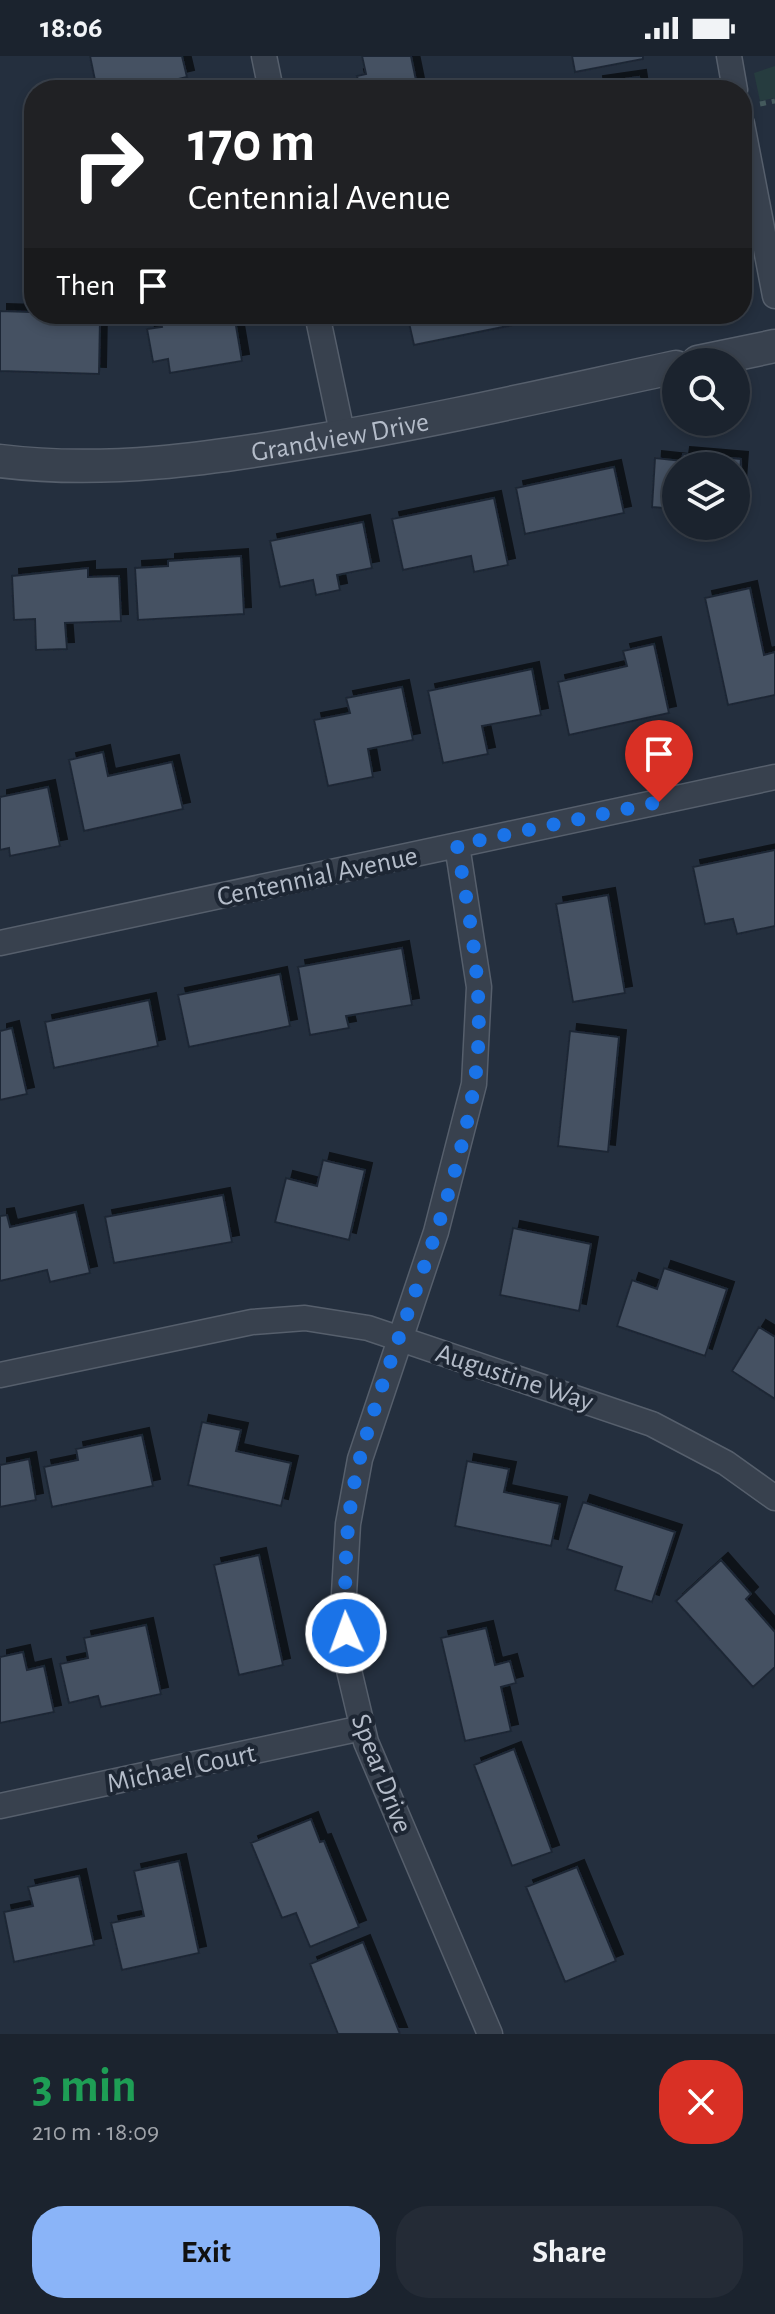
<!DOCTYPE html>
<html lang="en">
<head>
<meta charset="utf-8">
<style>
	:root { --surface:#1b232e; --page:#242b36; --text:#f1f3f6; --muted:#a0a4aa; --line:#39404a; --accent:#8ab4f8 }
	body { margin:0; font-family:"Alegreya Sans",sans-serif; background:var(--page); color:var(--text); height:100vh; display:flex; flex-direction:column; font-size:30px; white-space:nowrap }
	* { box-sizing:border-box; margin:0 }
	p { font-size:26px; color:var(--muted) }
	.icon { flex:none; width:44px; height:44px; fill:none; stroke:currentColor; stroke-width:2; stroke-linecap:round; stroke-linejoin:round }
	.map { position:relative; height:1978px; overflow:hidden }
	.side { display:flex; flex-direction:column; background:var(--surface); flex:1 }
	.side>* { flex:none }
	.guide { position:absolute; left:24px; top:24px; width:728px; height:244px; border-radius:32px; box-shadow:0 4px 12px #0003,0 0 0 2px var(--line); background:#202124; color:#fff; overflow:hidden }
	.tools { position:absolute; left:662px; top:292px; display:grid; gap:16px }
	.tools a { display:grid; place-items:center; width:88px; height:88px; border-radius:50%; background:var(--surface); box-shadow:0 4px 12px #0003,0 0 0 2px var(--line); font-size:40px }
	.pin { position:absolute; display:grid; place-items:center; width:68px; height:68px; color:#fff; margin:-82px -34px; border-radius:50% 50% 50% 0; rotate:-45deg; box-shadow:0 0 8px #0007 }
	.pin .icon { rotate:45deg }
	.me { position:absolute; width:88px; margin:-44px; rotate:358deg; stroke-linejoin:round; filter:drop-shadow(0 0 6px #0008) }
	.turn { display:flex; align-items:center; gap:28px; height:168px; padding:0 32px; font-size:36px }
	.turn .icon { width:104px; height:104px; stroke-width:2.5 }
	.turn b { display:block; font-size:56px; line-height:68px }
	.then { display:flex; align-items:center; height:76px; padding:0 32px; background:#0003; gap:16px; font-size:30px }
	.round { display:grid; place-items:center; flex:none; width:84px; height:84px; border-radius:32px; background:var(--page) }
	.headline { display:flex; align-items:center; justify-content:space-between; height:136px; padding:0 32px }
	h1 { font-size:48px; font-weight:700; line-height:60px; color:#1e9e55 }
	.primary-button { display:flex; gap:16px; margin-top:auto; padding:16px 32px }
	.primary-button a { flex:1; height:92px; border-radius:32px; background:var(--accent); color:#111; font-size:32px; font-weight:700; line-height:92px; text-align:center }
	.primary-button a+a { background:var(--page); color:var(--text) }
	.status { display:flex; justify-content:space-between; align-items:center; height:56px; padding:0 40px; background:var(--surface); direction:ltr }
	.status svg { height:22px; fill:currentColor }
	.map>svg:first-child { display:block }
</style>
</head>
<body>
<div class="status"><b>18:06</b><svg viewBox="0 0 49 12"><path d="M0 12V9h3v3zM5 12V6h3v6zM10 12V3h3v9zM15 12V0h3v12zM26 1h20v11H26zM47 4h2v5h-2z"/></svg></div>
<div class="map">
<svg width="775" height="1978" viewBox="0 0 775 1978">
	<defs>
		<filter id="shadow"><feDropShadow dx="7" dy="-7" stdDeviation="0" flood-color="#0009"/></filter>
	</defs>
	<rect width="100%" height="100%" fill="#242f3e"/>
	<!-- green -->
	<path fill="#263c3f" d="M775 10V42L760 45 754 17Z"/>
	<!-- building -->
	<path fill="#455162" stroke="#1f2835" stroke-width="2" filter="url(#shadow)" d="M90 0H182L187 21 170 25 172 34H97Z
		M362 0H411L418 34H360L357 20 366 18Z
		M572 0H643V3L575 16Z
		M639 21 641 34H597L596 27Z
		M0 255 90 258V263H100L99 318 0 315Z
		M160 258H234L242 305 170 317 168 303 153 306 147 273 162 271Z
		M407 258H526L528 266 414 289Z
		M683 398 741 403 737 458 736 410H676V453L652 451 655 402 682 405Z
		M614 411 624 457 525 478 516 432Z
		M494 442 508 509 474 516 471 500 403 514 392 463Z
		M363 466 372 512 337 519 340 534 316 539 313 524 280 531 270 485Z
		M241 500 244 558 138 564 135 512 168 510V505Z
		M88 512V521L119 520 121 565 65 567 67 593 36 594 35 563 14 564 12 520Z
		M750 532 764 599 775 596V639L728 649 705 542Z
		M654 588 669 657 569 679 558 626 627 610 623 595Z
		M532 613 541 659 482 670 488 698 443 707 428 635Z
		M402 631 413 684 368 693 373 721 328 730 314 664 350 657 346 642Z
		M103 696 108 720 172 706 183 753 84 775 69 704Z
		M48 731 60 790 10 800 9 792 0 794V741Z
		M775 794V870L737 878 733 863 705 868 693 811Z
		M608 839 625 937 573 946 556 848Z
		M402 892 412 949 346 960 349 972 310 979 298 911Z
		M280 918 290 970 189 991 178 939Z
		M149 944 158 990 54 1012 45 966Z
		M12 972 27 1038 0 1044V975Z
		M570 975 619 981 608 1096 558 1090Z
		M323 1104 365 1114 349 1184 275 1166 286 1122 317 1130Z
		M223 1139 232 1186 114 1207 105 1161Z
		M76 1156 90 1217 50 1226 47 1214 0 1225V1160L7 1159 10 1171Z
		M513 1172 591 1188 579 1255 500 1239Z
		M664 1212 727 1233 705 1300 617 1270 632 1224 657 1233Z
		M759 1271 775 1281V1343L732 1315Z
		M202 1366 241 1374 236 1395 291 1407 281 1450 188 1429Z
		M142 1379 153 1430 52 1451 44 1411 78 1404 76 1393Z
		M29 1403 36 1444 0 1451V1409Z
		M467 1405 509 1413 504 1436 560 1448 551 1490 455 1470Z
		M583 1446 675 1476 652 1546 615 1534 622 1511 567 1493Z
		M259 1499 283 1609 239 1619 214 1509Z
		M721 1504 751 1538 746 1543 775 1576V1611L753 1631 676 1545Z
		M146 1569 161 1638 101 1651 98 1640 69 1647 60 1608 88 1602 84 1582Z
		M486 1572 495 1609 510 1605 516 1627 501 1631 511 1675 465 1685 441 1582Z
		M23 1596 27 1614 44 1610 54 1656 0 1667V1601Z
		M514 1693 552 1796 512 1810 474 1709Z
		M311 1763 320 1786 324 1785 359 1871 310 1891 296 1857 282 1862 251 1787Z
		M179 1805 199 1897 122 1914 111 1867 144 1860 134 1815Z
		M577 1811 616 1905 565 1926 526 1831Z
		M79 1820 94 1889 14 1906 4 1856 33 1850 28 1831Z
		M363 1886 400 1978H338L310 1908Z"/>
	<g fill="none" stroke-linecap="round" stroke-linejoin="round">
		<defs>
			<path id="minor" d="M264 0 271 34
				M729 0 735 34
				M742 68 775 240
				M317 258 343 381
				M457 789 479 931 474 1028 436 1176 360 1403 348 1468 344 1538 348 1610 366 1686 490 1978
				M0 887 775 721
				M0 1319 252 1266 305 1262 368 1272 652 1368 726 1407 775 1442
				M0 1750 362 1672"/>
			<g id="tertiary">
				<path d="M698 306 775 290"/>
				<path id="s1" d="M0 405C104 418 211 403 314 385 435 365 555 337 676 311"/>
			</g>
		</defs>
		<!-- minor casing -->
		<use href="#minor" stroke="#565f6c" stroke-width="27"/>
		<!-- tertiary casing -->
		<use href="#tertiary" stroke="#565f6c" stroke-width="35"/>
		<!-- path -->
		<path stroke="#44595c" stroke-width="5" stroke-dasharray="6 6" stroke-linecap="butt" d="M760 48 775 45"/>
		<!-- minor -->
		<use href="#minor" stroke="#38414e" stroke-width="24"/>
		<!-- tertiary -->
		<use href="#tertiary" stroke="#38414e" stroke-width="32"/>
	</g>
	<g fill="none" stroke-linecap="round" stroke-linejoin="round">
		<!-- route -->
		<path stroke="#1a73e8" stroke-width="14" stroke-dasharray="0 25.2" d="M346 1577C344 1519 345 1459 360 1402 394 1277 453 1158 474 1030 487 948 471 869 457 789L659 746"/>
	</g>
	<g text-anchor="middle" stroke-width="8" stroke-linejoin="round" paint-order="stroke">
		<!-- street labels -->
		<g font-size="28" fill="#b4bcc9" stroke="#1d2633">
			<text dy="10" stroke="none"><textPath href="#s1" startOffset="342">Grandview Drive</textPath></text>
			<text transform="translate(317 819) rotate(-12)" y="10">Centennial Avenue</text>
			<text transform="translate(515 1320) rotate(18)" y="10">Augustine Way</text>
			<text transform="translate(181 1711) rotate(-12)" y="10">Michael Court</text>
			<text transform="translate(383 1717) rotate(69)" y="10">Spear Drive</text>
		</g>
	</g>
</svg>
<div class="tools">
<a><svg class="icon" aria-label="search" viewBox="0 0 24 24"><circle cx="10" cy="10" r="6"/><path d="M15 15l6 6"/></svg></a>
<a><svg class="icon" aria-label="layers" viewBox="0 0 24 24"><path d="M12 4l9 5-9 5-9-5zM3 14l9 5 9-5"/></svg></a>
</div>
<div class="pin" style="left:659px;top:746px;background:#d93025"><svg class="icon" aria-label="arrive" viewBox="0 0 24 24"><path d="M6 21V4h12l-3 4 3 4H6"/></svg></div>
<svg class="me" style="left:346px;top:1577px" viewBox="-20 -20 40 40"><circle r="17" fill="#1a73e8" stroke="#fff" stroke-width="3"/><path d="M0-11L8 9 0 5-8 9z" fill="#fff"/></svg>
<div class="guide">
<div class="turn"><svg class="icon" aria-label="right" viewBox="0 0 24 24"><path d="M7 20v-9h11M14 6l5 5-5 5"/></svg><div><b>170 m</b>Centennial Avenue</div></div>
<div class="then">Then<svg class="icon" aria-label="arrive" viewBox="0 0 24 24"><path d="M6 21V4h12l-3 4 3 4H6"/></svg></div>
</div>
</div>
<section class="side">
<div class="headline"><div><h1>3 min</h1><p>210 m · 18:09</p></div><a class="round" style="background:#d93025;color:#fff"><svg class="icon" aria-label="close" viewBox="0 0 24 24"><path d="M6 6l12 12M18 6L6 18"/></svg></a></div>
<div class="primary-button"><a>Exit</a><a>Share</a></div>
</section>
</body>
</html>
